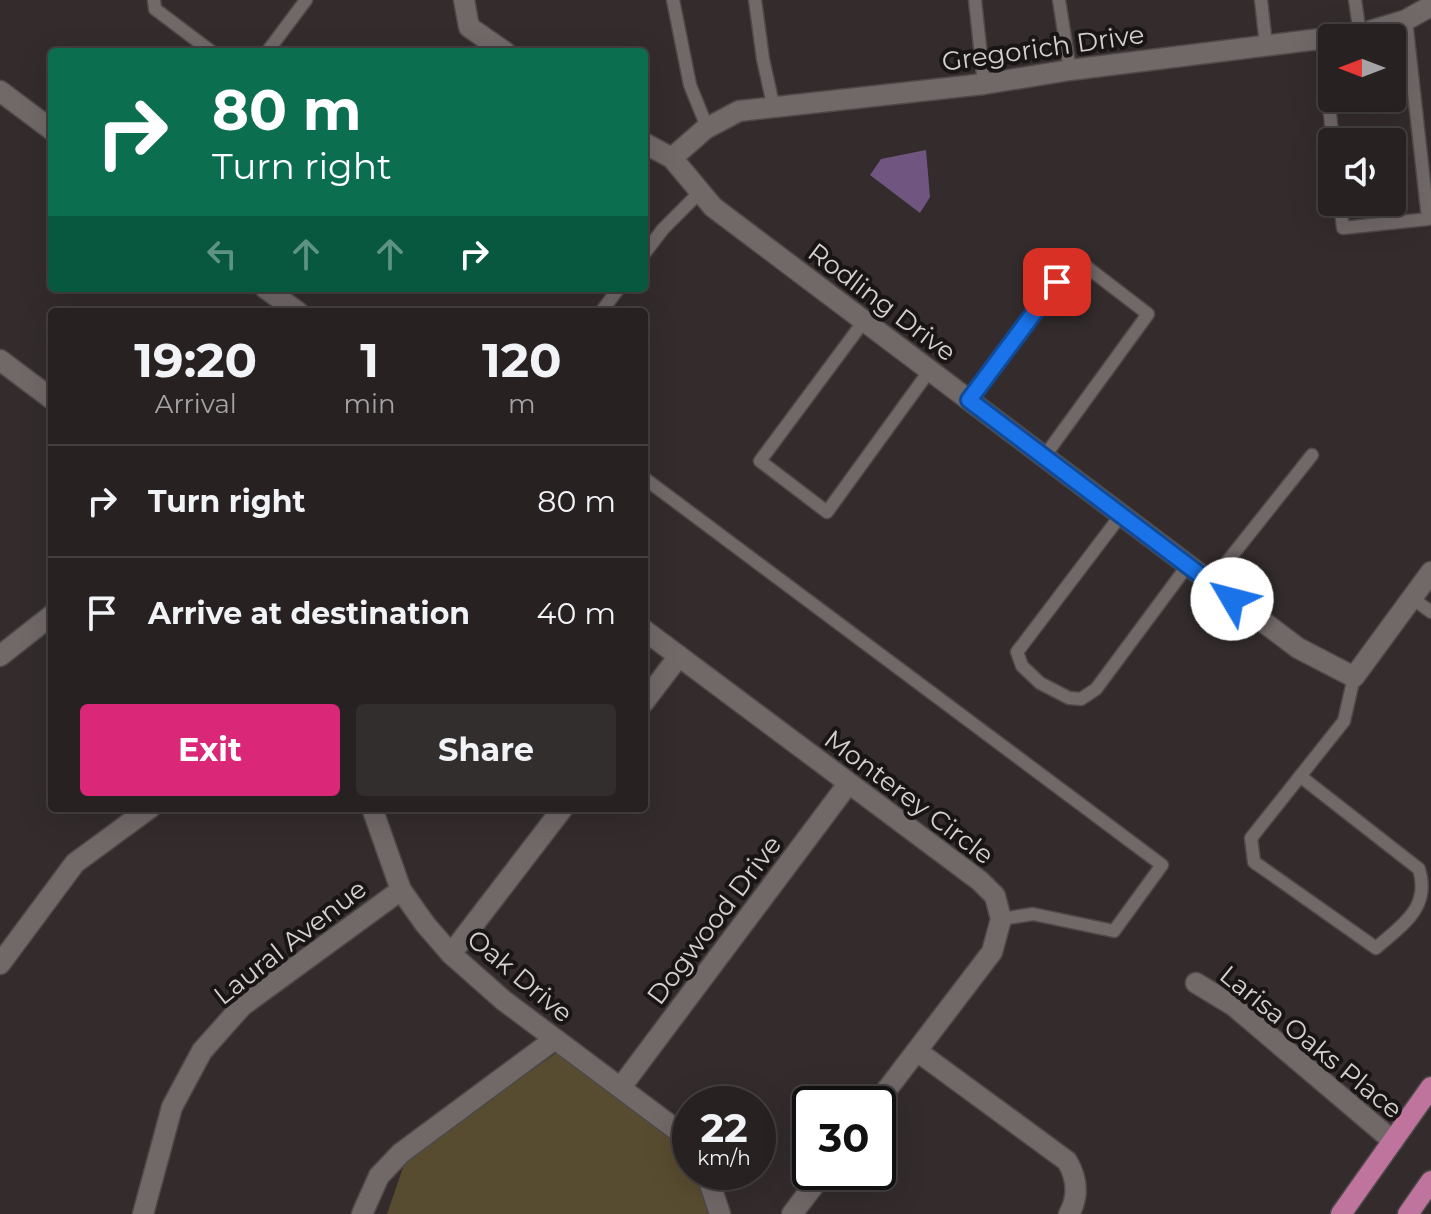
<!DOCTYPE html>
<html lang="en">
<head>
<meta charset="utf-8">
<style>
	:root { --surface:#272121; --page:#332e2e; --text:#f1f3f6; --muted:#a4a3a5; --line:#433e3f; --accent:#db2777 }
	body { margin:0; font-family:Montserrat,sans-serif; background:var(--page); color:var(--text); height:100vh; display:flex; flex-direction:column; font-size:30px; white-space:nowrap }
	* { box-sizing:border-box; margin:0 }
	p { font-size:26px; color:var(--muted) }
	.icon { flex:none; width:44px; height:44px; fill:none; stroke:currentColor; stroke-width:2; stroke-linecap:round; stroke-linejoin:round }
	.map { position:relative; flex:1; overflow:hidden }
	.drawer { position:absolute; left:48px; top:308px; width:600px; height:504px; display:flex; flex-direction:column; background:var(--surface); border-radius:8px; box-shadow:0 8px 32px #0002,0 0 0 2px var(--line) }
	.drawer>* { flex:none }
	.hud { position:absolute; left:48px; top:48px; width:600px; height:244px; border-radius:8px; box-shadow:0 8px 32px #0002,0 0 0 2px var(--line); background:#0b6e4f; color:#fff; overflow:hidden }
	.needle { width:52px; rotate:270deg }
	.tools { position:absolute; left:1318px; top:24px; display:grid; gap:16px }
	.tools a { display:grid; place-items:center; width:88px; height:88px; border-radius:8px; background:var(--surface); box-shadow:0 8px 32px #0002,0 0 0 2px var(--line); font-size:40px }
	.speed { position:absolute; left:672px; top:1086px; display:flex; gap:16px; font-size:40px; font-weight:700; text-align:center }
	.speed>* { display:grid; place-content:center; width:104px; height:104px; border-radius:50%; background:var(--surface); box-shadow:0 8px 32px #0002,0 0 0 2px var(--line); line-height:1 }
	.speed small { font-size:20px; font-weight:400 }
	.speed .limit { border:4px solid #111; border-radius:12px; background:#fff; color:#111 }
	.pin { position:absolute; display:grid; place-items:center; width:68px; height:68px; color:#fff; margin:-34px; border-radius:16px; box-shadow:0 4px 12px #0006 }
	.me { position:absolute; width:88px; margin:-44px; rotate:307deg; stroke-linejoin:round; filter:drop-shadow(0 0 6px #0008) }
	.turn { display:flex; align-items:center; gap:28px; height:168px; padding:0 32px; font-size:36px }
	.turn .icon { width:104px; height:104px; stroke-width:2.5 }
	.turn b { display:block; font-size:56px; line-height:68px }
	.lanes { display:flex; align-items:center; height:76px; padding:0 32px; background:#0003; justify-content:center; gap:40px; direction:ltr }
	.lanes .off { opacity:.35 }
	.eta { display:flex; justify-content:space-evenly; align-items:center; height:136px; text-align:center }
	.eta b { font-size:48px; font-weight:700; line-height:56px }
	.primary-button { display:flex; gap:16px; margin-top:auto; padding:16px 32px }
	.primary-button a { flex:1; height:92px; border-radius:8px; background:var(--accent); color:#fff; font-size:32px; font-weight:700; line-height:92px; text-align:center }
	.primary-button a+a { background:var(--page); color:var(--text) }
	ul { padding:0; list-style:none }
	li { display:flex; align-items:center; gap:24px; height:112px; padding:0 32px; border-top:2px solid var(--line) }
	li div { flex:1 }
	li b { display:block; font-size:30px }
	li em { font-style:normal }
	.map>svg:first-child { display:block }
</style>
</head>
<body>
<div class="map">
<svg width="1431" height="1214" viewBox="0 0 1431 1214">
	<rect width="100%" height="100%" fill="#342c2c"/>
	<!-- green -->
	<path fill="#584c30" d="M566 1046 688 1149 690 1172H696L711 1214H387L406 1159Z"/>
	<!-- water -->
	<path fill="#6f557f" d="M926 150 930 197 920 213 870 175 881 159Z"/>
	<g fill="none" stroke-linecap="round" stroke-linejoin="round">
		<defs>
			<path id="lane" d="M154 0 155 9 212 52
				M673 0 690 85 707 127
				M755 0 763 59 774 109
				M975 0 984 84
				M1059 0 1070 70
				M1261 0 1266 45
				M1355 0 1360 34
				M1322 39 1333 142
				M267 52 306 0
				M1340 202 1343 228 1428 219 1406 20
				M644 254 663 229 699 193
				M601 312 619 288
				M864 321 760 461 827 512 930 370
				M969 400 1075 258 1148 314 1044 457
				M644 478 1162 865 1114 931 1033 914 1001 919
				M1121 515 1017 652 1022 666 1040 683 1069 698 1081 699 1096 689 1188 565
				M1211 582 1312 455
				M1412 598 1431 612
				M1300 776 1419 869C1431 908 1402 925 1376 948L1254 862 1251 838 1344 721 1354 677"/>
			<path id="street" d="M464 0 469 27 505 52
				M0 91 52 130
				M644 143 672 158 713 207 1298 648 1354 677 1431 572
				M672 158 705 129 739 111 984 84 1070 70 1360 34 1406 20 1431 6
				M265 288 298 312
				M0 360 52 399
				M644 630 980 881 995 896 1001 919 992 952 876 1104
				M0 656 52 615
				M644 702 679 656
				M372 808 401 890 425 924 451 954 503 1000 690 1140
				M451 954 563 808
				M0 964 75 863 150 808
				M1196 983 1234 1006 1393 1141
				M917 1051 1067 1161C1077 1178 1079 1196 1069 1214
				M621 1087 848 784
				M706 1172 720 1214
				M143 1214 172 1107 202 1051 242 1006 401 890
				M362 1214 379 1176 401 1153 555 1039
				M792 1214 824 1172"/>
			<path id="primary" d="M1341 1214 1431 1087
				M1408 1214 1431 1181"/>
		</defs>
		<!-- lane casing -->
		<use href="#lane" stroke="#4f4949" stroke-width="15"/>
		<!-- street casing -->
		<use href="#street" stroke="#4f4949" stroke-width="23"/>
		<!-- primary casing -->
		<use href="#primary" stroke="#4f4949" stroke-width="23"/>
		<!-- lane -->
		<use href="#lane" stroke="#716868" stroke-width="12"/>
		<!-- street -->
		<use href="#street" stroke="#716868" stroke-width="20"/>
		<!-- primary -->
		<use href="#primary" stroke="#bf749e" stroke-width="20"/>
	</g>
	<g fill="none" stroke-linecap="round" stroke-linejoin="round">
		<defs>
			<path id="route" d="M1057 282 969 400 1232 599"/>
		</defs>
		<!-- route casing -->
		<use href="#route" stroke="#114b97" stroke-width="20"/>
		<!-- route -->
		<use href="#route" stroke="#1a73e8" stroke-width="14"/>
	</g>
	<g text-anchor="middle" stroke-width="8" stroke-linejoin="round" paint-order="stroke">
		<!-- street labels -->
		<g font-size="26" fill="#d5d0d0" stroke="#191515">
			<text transform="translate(1043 48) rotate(-8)" y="9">Gregorich Drive</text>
			<text transform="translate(882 302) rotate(37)" y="9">Rodling Drive</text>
			<text transform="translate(909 797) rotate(37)" y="9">Monterey Circle</text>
			<text transform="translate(714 920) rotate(-53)" y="9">Dogwood Drive</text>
			<text transform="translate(290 942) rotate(-38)" y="9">Laural Avenue</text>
			<text transform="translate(520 976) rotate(40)" y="9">Oak Drive</text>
			<text transform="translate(1311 1042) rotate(39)" y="9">Larisa Oaks Place</text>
		</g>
	</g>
</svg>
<div class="tools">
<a><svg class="needle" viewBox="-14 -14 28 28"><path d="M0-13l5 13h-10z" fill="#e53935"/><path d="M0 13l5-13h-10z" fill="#a4a3a5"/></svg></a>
<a><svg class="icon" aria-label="sound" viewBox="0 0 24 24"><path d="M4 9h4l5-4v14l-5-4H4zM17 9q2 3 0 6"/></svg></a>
</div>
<div class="speed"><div>22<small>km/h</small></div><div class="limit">30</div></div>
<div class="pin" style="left:1057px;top:282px;background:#d93025"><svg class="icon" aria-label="arrive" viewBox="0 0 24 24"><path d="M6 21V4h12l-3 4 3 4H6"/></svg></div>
<svg class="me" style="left:1232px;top:599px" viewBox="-20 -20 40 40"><circle r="19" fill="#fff"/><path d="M0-13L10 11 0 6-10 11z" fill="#1a73e8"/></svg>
<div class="hud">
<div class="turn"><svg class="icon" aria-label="right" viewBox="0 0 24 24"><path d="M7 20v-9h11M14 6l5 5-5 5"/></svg><div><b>80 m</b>Turn right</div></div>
<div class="lanes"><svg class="icon off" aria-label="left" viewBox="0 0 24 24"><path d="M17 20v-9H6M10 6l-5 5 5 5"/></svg><svg class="icon off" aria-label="ahead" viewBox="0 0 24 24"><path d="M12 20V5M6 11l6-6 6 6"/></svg><svg class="icon off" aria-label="ahead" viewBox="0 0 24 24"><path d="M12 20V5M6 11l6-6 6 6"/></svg><svg class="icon" aria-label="right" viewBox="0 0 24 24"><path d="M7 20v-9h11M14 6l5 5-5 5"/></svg></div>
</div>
<section class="drawer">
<div class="eta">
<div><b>19:20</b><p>Arrival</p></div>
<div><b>1</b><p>min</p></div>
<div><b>120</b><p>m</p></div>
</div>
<ul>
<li><svg class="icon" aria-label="right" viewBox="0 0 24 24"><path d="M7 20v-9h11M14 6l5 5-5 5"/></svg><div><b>Turn right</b></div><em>80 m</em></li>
<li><svg class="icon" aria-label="arrive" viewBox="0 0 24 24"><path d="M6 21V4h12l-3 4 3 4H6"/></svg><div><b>Arrive at destination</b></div><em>40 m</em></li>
</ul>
<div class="primary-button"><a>Exit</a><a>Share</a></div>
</section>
</div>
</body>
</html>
